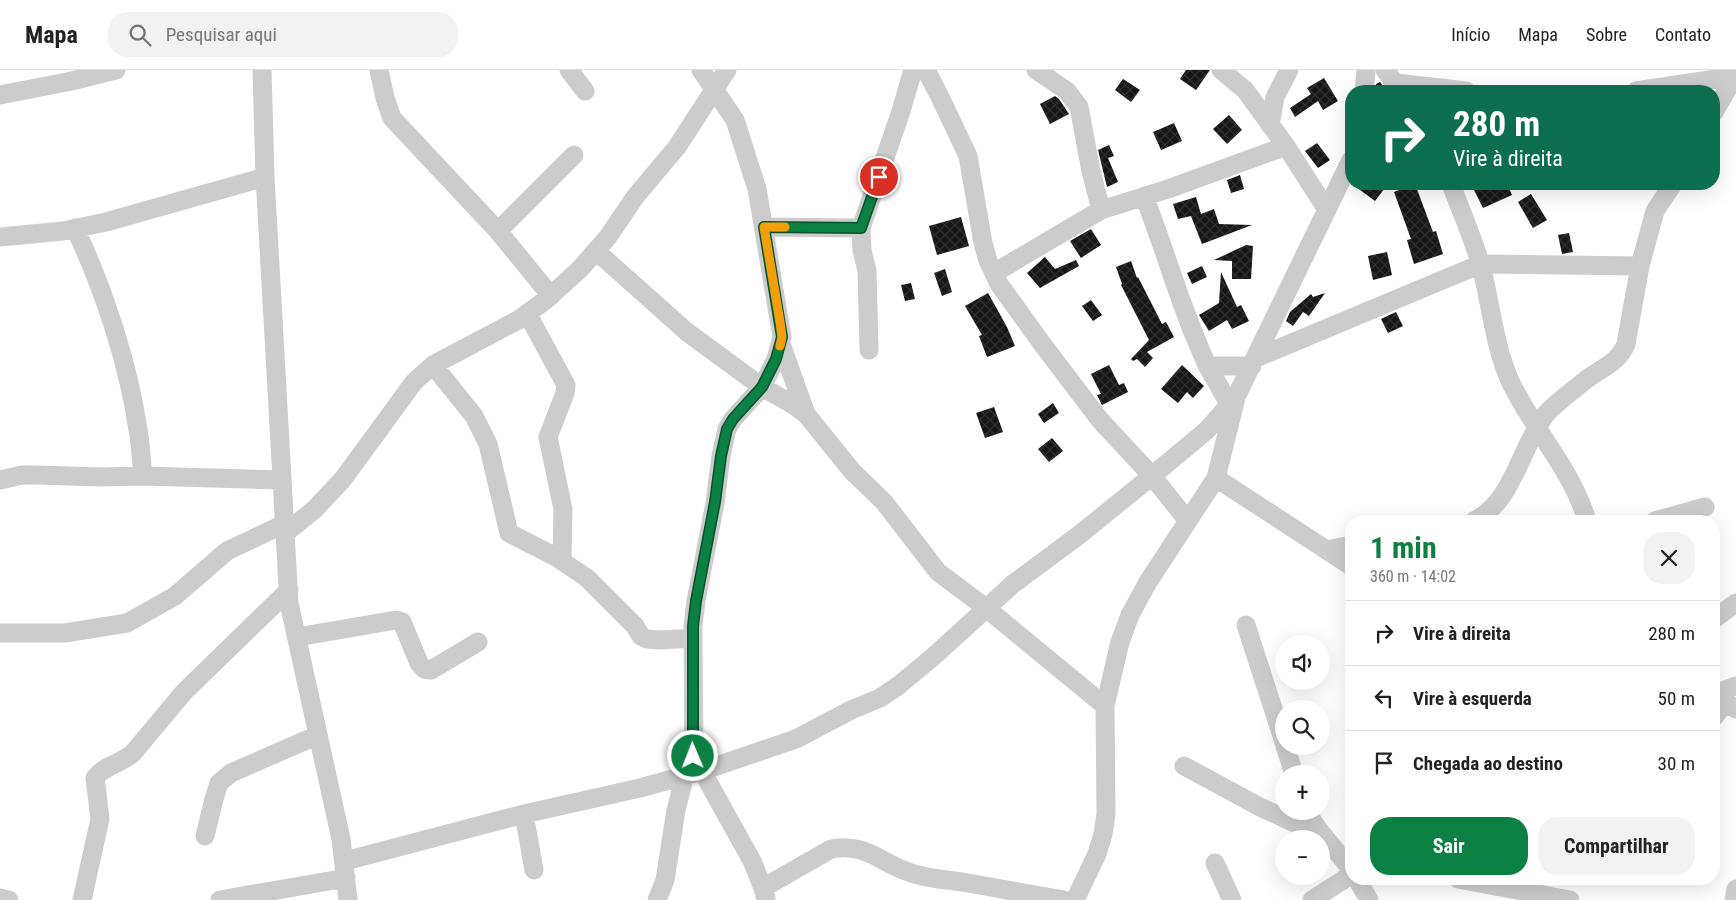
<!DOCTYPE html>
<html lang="pt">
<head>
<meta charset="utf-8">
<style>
	:root { --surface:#fff; --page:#f2f2f2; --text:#222; --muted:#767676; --line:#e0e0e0; --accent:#0b8043 }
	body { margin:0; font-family:"Roboto Condensed",sans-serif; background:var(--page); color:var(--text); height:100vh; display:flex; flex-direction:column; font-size:19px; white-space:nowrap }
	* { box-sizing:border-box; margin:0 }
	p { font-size:16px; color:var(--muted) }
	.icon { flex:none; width:28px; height:28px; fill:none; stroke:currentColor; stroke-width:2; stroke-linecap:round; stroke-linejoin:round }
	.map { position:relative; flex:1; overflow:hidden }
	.sheet { position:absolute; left:1345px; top:445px; width:375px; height:370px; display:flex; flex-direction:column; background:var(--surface); border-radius:20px; box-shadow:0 5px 20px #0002 }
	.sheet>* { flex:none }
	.guide { position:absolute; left:1345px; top:15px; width:375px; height:105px; border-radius:20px; box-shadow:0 5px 20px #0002; background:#0b6e4f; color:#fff; overflow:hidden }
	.fabs { position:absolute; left:1275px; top:565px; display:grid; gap:10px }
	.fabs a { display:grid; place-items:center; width:55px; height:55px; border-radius:50%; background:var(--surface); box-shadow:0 5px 20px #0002; font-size:25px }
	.pin { position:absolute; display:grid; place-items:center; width:42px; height:42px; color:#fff; margin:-21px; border:2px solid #fff; border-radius:50%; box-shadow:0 1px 5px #0007 }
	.me { position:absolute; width:55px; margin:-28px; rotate:359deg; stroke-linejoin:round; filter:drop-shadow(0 0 4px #0008) }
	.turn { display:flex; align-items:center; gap:18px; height:105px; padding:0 25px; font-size:22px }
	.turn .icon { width:65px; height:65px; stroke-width:2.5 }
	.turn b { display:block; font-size:35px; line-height:42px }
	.round { display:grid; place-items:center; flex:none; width:52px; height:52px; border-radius:20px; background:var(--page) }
	.overview { display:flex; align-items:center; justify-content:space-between; height:85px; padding:0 25px }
	h1 { font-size:30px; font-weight:700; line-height:38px; color:var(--accent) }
	.button { display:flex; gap:10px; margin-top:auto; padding:10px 25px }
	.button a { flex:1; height:58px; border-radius:20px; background:var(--accent); color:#fff; font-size:20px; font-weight:700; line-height:58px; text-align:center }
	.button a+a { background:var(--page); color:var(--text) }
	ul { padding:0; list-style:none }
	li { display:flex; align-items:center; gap:15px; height:65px; padding:0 25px; border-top:1px solid var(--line) }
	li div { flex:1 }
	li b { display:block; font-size:19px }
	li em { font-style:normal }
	header { display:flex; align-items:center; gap:30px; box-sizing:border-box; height:70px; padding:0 25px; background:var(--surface); border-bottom:1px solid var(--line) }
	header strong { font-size:24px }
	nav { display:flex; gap:28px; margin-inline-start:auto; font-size:18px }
	.search { width:350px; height:45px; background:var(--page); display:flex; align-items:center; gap:12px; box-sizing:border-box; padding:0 18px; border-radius:20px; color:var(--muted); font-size:19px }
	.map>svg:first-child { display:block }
</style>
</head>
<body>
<header>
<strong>Mapa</strong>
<div class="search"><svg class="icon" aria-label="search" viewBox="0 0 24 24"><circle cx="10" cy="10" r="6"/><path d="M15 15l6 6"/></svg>Pesquisar aqui</div>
<nav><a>Início</a><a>Mapa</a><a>Sobre</a><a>Contato</a></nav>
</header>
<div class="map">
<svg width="1736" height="830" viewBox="0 0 1736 830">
	<defs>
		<pattern id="building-cross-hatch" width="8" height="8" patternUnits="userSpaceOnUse" patternTransform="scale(1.25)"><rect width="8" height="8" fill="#161616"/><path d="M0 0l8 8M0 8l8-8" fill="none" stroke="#303030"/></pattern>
	</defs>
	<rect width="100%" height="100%" fill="#fff"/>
	<!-- building -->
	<path fill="url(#building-cross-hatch)" d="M1186 0H1210L1196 20 1180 9Z
		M1324 8 1338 31 1323 40 1318 31 1295 47 1290 38 1311 24 1307 18Z
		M1123 9 1140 20 1131 32 1115 20Z
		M1380 12 1387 21H1375L1376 14Z
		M1055 26 1059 29 1069 44 1050 54 1040 34Z
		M1229 45 1242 60 1227 74 1213 59Z
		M1174 53 1182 71 1161 80 1153 62Z
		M1317 73 1330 90 1318 98 1305 81Z
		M1109 75 1114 86 1108 88 1118 112 1107 117 1098 80Z
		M1240 105 1244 119 1231 123 1227 110Z
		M1352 114H1388L1375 131Z
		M1415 114 1433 162 1436 161 1443 184 1414 194 1407 170 1411 169 1394 122Z
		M1471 114H1507L1512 125 1483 138Z
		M1531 124 1547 150 1533 158 1518 132Z
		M1196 127 1201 144 1214 139 1219 154 1252 155 1202 174 1191 146 1178 149 1173 134Z
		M961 147 969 176 937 185 929 156Z
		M1091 159 1101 175 1081 188 1070 171Z
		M1569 163 1573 182 1562 184 1558 165Z
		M1246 175 1253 176 1251 209H1232V191L1214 190Z
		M1387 182 1392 205 1373 210 1368 186Z
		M1045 187 1055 199 1076 190 1079 196 1040 218 1027 203Z
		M1131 191 1137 208 1138 207 1162 254 1166 252 1174 267 1147 282 1153 288 1145 297 1137 289 1133 291 1131 289 1149 270 1121 215 1122 214 1116 197Z
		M1202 196 1207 207 1192 214 1187 203Z
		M945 199 952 222 942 226 934 203Z
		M1221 202 1237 237 1241 235 1249 251 1232 259 1227 250 1209 261 1199 245 1219 233Z
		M911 213 915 229 905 231 901 215Z
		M988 223 1007 257 1015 276 987 287 979 266 982 265 965 236Z
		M1325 223 1309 246 1303 242 1293 256 1286 251 1290 242 1311 224 1313 227Z
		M1091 230 1102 245 1093 251 1082 236Z
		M1396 242 1403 256 1388 263 1381 249Z
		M1109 295 1119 315 1124 313 1128 322 1102 335 1097 325 1101 324 1091 304Z
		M1182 295 1204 316 1193 328 1187 322 1178 333 1161 319Z
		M1053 333 1059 343 1044 353 1038 344Z
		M994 337 1003 362 985 368 976 343Z
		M1052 368 1063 381 1049 392 1038 379Z"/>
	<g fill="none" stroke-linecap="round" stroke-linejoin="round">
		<!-- minor -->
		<path stroke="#ccc" stroke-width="19" d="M262 0 265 107 289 533 341 769 348 830
			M379 0 385 28 392 48 498 161 551 226
			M569 0 585 21
			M926 0 940 27 968 86 983 173 988 191 999 214 1043 275 1100 350 1152 406 1188 451
			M1036 0 1067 21 1079 37 1091 101 1101 140
			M1221 0 1245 20 1286 76 1327 140
			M1385 0 1401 21
			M1396 13 1466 21
			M1364 21 1366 0
			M1636 21 1735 6
			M0 25 72 11 116 0
			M1714 42 1736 4
			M1270 55 1275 27 1289 0
			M1451 114C1461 141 1473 168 1481 196 1491 234 1494 275 1510 311 1533 360 1572 399 1587 451
			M1144 126C1166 182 1182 242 1208 297 1215 309 1222 321 1229 334
			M764 157 861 158
			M75 158C104 220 128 292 138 360 141 375 141 391 143 406
			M498 161 574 85
			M0 167 63 161 106 152 265 107
			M596 181 687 262 762 317 792 334 806 344 852 401 884 432 938 502 986 538 1105 636
			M994 203 1101 140 1168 119 1286 76
			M527 243 566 315 565 323 548 367 563 439 562 490
			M781 274 806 344
			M869 280 867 201 862 180 861 158 901 41 913 0
			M1256 288 1476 196 1491 194 1640 196
			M433 295 474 346 488 374 509 463 556 487 587 508 635 556 641 566 647 569 661 570 693 568
			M1208 296H1252
			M1216 408 1351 496
			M0 410 22 405H36L102 407 143 406 281 410
			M1474 451C1514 431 1520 377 1546 344 1554 334 1576 318 1587 309 1602 298 1619 292 1626 274L1640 196 1655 141 1673 114
			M1655 451 1705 437
			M284 464 315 439 343 409 414 312 433 295 520 249 547 229 580 199 608 167 635 127 677 77 727 0
			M1326 480 1351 475
			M1714 549 1736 533
			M1246 555 1284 672
			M0 563H65L127 553 175 526 227 481 284 454
			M297 567 396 550 402 552 419 593 424 599 431 600 478 572
			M1714 624 1736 616
			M1714 625 1736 639
			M1714 647 1726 632
			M1285 676 1294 704
			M1184 696 1260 737 1325 767
			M702 701 752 791 763 818 766 829
			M694 703 693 556 696 531 715 433 721 386 727 359 733 349 762 317 776 289 782 267 757 119 735 50 701 0
			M1307 741C1317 763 1338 780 1351 800
			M524 744 534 800
			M205 766 214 729 219 713 231 703 318 665
			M345 791 524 744 640 718 702 701 796 669 851 640 880 628 898 616 934 586 1013 514 1079 465 1152 406 1207 360 1236 327 1351 90
			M1215 793 1232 830
			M1357 809 1369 830
			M1458 809 1570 830
			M763 818 831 779C862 773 877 789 903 800 922 808 941 809 962 812 996 818 1030 824 1064 830
			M0 828 9 830
			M82 830 100 749 95 708C104 695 121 694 133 683L184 622 289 520
			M220 830 346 808
			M657 830 665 810 676 740 685 705
			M1075 830 1097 784 1103 764 1106 744 1105 636 1120 572 1130 545 1148 512 1216 408 1236 328
			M1312 830 1351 805
			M1734 830 1736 819"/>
	</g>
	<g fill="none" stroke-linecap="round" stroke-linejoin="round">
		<defs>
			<path id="route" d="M693 686V556L696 531 715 432 721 386 727 359 733 349 762 317 776 289 782 267 764 157 861 158 879 107"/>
		</defs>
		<!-- route casing -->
		<use href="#route" stroke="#07532c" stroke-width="12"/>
		<!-- route -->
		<use href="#route" stroke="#0b8043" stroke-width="9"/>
		<!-- slow -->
		<path stroke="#f59e0b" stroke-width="9" d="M780 276 782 267 780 252 764 157H785"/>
	</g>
</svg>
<div class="fabs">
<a><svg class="icon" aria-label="sound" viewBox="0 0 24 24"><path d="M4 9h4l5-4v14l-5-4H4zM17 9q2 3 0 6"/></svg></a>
<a><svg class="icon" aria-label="search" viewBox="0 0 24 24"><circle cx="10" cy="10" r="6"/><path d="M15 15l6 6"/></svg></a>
<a>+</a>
<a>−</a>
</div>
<div class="pin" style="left:879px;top:107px;background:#d93025"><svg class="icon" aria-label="arrive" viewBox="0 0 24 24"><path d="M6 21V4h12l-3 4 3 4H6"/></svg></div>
<svg class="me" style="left:693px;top:686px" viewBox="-20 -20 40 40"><circle r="17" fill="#0b8043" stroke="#fff" stroke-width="3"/><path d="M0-11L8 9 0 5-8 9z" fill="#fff"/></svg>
<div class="guide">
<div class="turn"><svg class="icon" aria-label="right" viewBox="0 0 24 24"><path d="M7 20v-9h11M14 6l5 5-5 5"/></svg><div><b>280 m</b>Vire à direita</div></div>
</div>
<section class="sheet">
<div class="overview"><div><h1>1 min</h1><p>360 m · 14:02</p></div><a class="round"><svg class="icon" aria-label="close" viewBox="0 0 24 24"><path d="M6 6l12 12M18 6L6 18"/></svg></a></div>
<ul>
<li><svg class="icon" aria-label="right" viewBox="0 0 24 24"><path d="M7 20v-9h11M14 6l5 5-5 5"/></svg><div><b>Vire à direita</b></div><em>280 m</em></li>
<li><svg class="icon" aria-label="left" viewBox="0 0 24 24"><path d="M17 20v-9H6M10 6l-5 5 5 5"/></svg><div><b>Vire à esquerda</b></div><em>50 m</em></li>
<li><svg class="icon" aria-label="arrive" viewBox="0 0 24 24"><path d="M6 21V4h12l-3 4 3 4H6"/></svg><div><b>Chegada ao destino</b></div><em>30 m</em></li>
</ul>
<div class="button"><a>Sair</a><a>Compartilhar</a></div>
</section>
</div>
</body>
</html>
